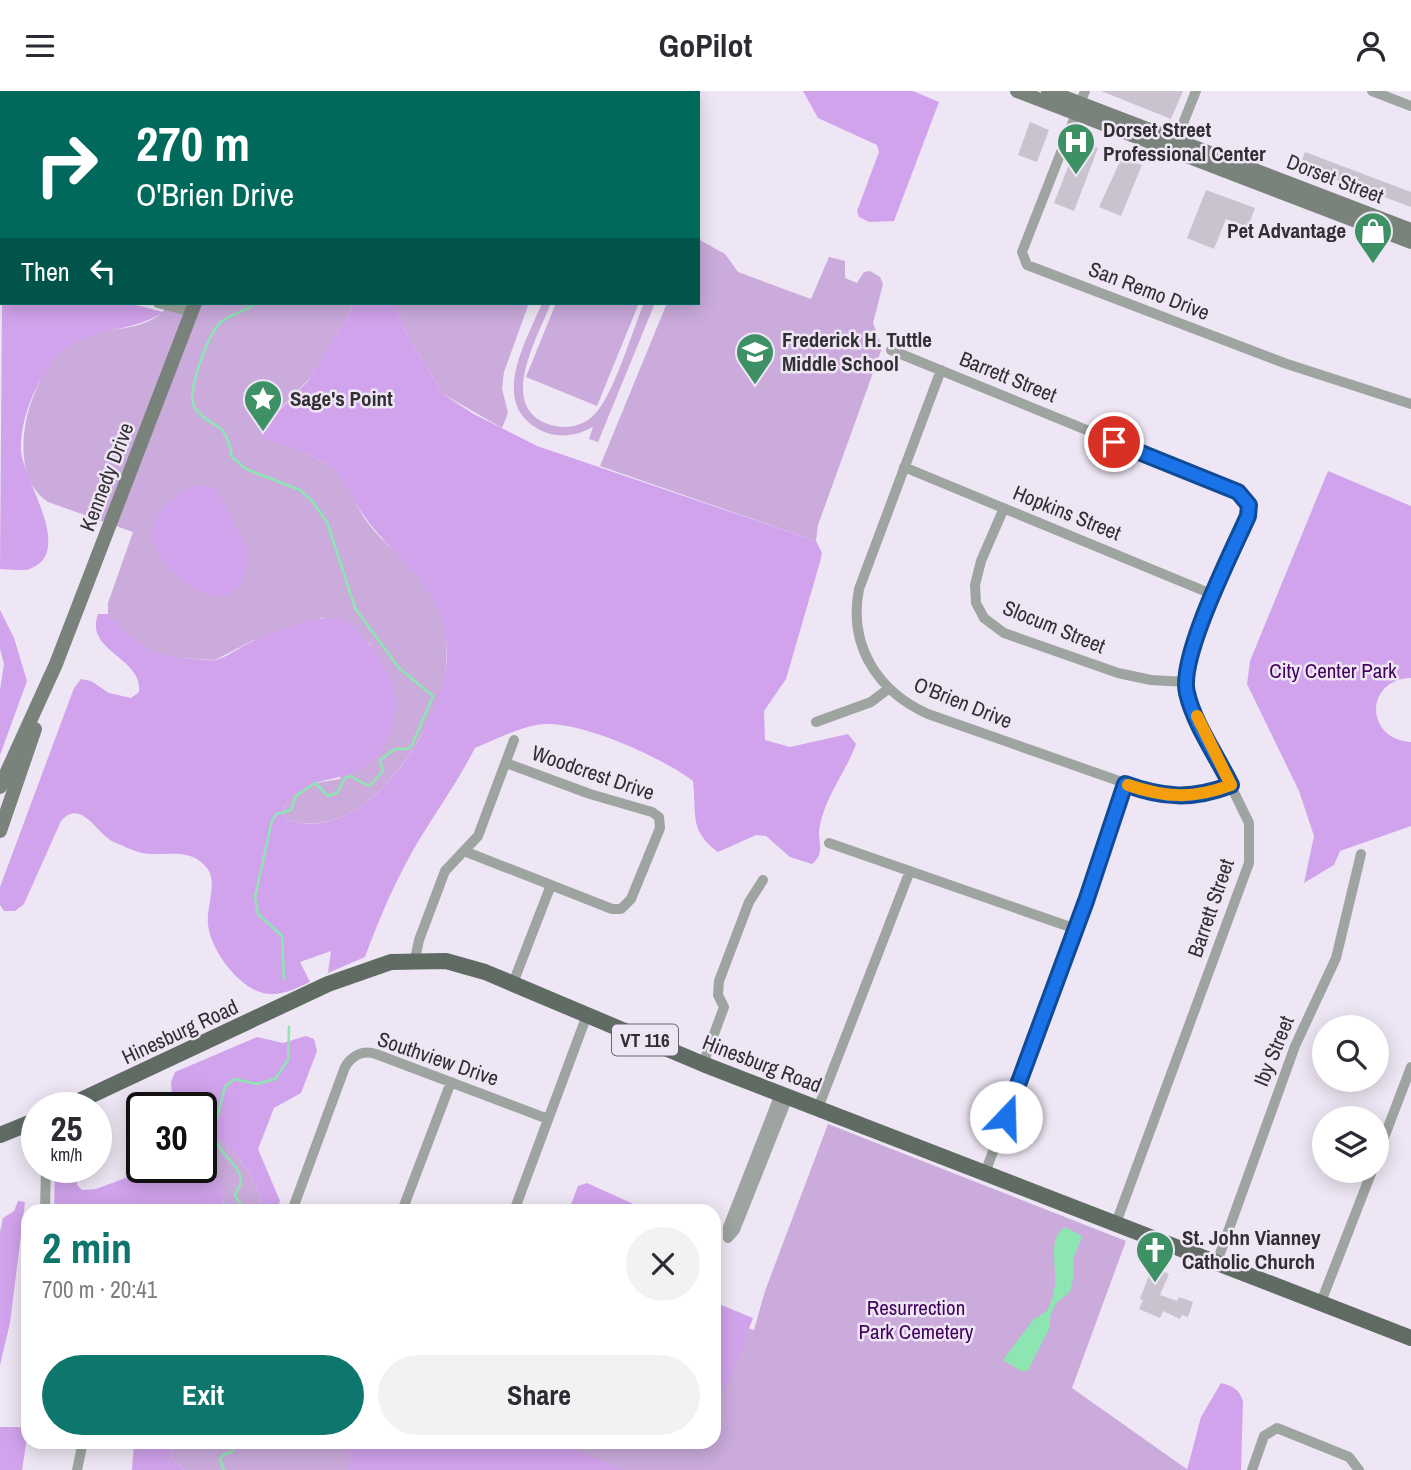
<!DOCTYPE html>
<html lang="en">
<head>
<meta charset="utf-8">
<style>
	:root { --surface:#fff; --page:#f2f2f3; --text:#2b2b33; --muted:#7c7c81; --accent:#0f766e }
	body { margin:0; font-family:"Archivo Narrow",sans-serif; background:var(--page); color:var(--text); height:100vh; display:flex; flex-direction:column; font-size:26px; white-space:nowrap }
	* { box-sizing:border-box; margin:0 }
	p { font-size:23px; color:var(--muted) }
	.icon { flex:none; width:38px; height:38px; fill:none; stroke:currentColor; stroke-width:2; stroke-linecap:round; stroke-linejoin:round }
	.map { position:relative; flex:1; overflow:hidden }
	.drawer { position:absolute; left:21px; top:1113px; width:700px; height:245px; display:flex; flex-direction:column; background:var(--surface); border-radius:21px; box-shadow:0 4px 18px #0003 }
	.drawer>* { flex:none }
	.top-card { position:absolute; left:0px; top:0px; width:700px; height:214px; box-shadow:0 4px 18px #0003; background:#00695c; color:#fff; overflow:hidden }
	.tools { position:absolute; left:1312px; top:924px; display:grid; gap:14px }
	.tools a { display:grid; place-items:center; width:77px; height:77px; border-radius:50%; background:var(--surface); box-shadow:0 4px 18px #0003; font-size:35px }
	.speed { position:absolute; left:21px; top:1001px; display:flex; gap:14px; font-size:35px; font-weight:700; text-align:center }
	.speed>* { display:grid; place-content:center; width:91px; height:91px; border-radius:50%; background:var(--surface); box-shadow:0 4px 18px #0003; line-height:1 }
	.speed small { font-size:18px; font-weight:400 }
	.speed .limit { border:4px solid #111; border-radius:10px; background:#fff; color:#111 }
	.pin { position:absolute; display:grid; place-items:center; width:60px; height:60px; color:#fff; margin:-30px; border:4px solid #fff; border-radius:50%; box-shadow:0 2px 7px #0007 }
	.me { position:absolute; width:77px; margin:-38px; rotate:21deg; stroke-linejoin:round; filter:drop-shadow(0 0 5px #0008) }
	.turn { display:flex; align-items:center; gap:24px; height:147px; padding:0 21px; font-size:32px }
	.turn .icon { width:91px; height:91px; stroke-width:2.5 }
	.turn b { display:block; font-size:49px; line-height:60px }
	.then { display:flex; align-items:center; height:66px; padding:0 21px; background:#0003; gap:14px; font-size:26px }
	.round { display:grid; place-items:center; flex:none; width:74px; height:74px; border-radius:37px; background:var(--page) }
	.overview { display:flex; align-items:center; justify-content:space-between; height:119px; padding:0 21px }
	h1 { font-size:42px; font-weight:700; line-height:52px; color:var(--accent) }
	.cta { display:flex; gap:14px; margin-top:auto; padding:14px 21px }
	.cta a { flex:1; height:80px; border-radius:42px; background:var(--accent); color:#fff; font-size:28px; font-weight:700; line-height:80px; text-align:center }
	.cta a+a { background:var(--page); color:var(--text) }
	header { display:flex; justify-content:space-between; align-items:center; height:91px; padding:0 21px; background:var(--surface); font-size:32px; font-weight:700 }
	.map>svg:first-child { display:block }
</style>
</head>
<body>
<header><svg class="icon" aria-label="menu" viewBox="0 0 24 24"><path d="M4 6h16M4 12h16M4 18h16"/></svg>GoPilot<svg class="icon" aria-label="person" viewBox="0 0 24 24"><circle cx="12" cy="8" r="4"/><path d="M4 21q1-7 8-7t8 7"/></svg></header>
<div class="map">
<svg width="1411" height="1379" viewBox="0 0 1411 1379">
	<rect width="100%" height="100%" fill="#eee6f4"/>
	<!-- green -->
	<path fill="#caabdc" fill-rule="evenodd" d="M698 148 725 163 738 181 811 208 829 166 845 170V187L857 192 864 181 870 180 880 186 883 193 873 232 882 257 818 434 816 450 600 375 667 212H698Z
		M169 212H352L351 219 310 287 263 335V346C285 355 312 362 331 377 346 388 352 405 360 420 380 456 423 476 439 514 449 539 449 578 440 604 420 661 357 754 286 728L283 720C294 694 314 692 340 688L371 554 340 528 322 527 252 550 215 569 164 566 133 549 108 523V512L133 441 48 411C0 379 30 279 72 251 100 233 151 245 169 212ZM222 411 243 449 191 495 158 460Z
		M395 212H529L504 281 502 298 508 322 502 337 443 303 405 239Z
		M542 212H551C538 246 493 321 555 335 569 338 584 334 594 324 613 306 633 238 644 212H655L598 351 589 348 593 336C576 345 558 348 540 339 488 312 527 249 542 212Z
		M556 212H639L597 315 526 286Z
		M828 1033 1126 1150 1072 1297 1188 1379H486L497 1351H714V1226L754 1239 765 1200Z
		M219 1048C239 1061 261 1096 262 1120H223C225 1110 222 1097 218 1087 212 1072 193 1069 207 1050Z
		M169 1351H340C348 1359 351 1368 349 1379H184L172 1368Z"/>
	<!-- forest -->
	<path fill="#d1a3ec" d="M803 0H913L939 11 894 130 869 131 859 126 857 120 879 61 877 54 818 27Z
		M2 209V212H128L163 221C129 244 86 234 57 266 36 289 20 328 21 359 22 387 74 459 32 477 24 481 9 478 0 478Z
		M352 212H395L405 239 443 303 472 322 537 355 816 450 822 462 820 471 786 588 764 620 765 649 790 656 848 643 856 653C846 681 826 704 820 734 816 750 827 761 812 773L790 766 766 745 756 744 718 761C688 739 697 722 693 690 663 667 585 632 547 633 524 633 496 649 475 657 458 690 438 718 419 749 397 786 380 825 365 866L328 882 331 860 300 871 310 891C297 897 284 904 269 903 241 901 211 860 208 834 206 817 218 791 207 777 190 755 164 766 142 762 133 760 124 755 116 752 97 745 82 706 61 730L24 813 15 820H4L0 814V796L74 597 81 588 91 590 109 602 131 607 139 601C143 566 84 561 98 523H108C138 554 150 565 194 568 201 568 209 570 216 569 227 566 239 557 249 552 267 543 322 521 341 528 357 534 372 556 381 570 398 597 401 615 389 645 366 705 303 672 283 720L286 728C365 759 447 629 447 562 447 497 397 471 364 425 352 409 348 390 331 377 312 362 285 355 263 347V336L308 290 351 219Z
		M1328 380 1411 415V587C1365 588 1364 648 1411 651V735L1340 760 1334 774 1304 792 1314 745 1299 700 1247 593 1250 570Z
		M209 394 216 399C222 409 247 454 248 460 249 471 246 482 241 491 217 534 154 470 152 446 151 435 157 425 163 417 176 402 190 393 209 394Z
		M0 519 14 547 27 590 0 664V599L4 573 0 558Z
		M306 945 314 948 317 960 301 1002 274 1017 258 1058 280 1110 276 1120H262C261 1096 239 1061 219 1048L207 1050 201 1058V1017H173L171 991 175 981 257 946 283 952Z
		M201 1062C203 1074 212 1076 218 1085 222 1094 225 1110 223 1120H54L55 1076H78L77 1094 82 1099 96 1098 155 1076H201Z
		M587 1092 649 1120H572L570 1116 578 1095Z
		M18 1110 25 1111 10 1232 0 1274V1141L3 1127 14 1120Z
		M714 1211 753 1227 729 1290 714 1307Z
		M1221 1292C1233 1295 1239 1298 1243 1310L1241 1379H1187L1201 1326Z
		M0 1336H25L28 1340 22 1379H0Z
		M134 1351H169L172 1368 184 1379H132Z
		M340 1351H555L624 1379H349V1365Z"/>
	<!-- water -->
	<path fill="#8de6b2" d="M1065 1136 1082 1145 1073 1168 1074 1183 1070 1201 1056 1212 1050 1225V1236L1028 1279 1023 1281 1003 1269 1033 1229 1047 1220C1051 1212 1054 1203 1055 1194 1057 1177 1047 1147 1065 1136Z"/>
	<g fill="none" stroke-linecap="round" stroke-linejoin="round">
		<!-- stream -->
		<path stroke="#8de6b2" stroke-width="2.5" d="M183 0V2
			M256 212C244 222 230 222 219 233 208 244 185 303 195 317 211 340 225 325 232 366L246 378 300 399 312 410 327 431 355 517 399 577 433 605 412 654 407 658H395L380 669 383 680 369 695 350 685 345 687 337 702 328 705 315 692 296 705 291 719 277 723 272 729 255 806 258 823 282 845 284 888
			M246 1120 235 1105C236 1099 241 1096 241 1089 239 1072 219 1064 215 1046 212 1035 223 1011 224 997L234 988 257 993 275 988 288 969 289 936
			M224 1379 220 1369 223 1364 233 1360 230 1351"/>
	</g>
	<!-- building -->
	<path fill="#cbc2d0" d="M1101 0H1183L1171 28Z
		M1030 31 1049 39 1037 71 1018 64Z
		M1078 50 1098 57 1074 120 1054 112Z
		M1305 61 1411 101V116L1300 75Z
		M1122 66 1142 74 1121 125 1099 116Z
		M1206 99 1255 117 1248 136 1226 128 1214 158 1187 147Z
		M1152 1176 1169 1183 1160 1204 1177 1210 1179 1206 1193 1211 1188 1226 1182 1224 1180 1228 1163 1220 1160 1227 1139 1218 1143 1209 1140 1208Z"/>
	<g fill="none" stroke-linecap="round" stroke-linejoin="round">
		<!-- minor -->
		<path stroke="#9ea4a0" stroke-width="10" d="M1085 0 1022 161 1027 174 1287 273 1411 313
			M1372 0 1411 15
			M1176 50 1196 0
			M0 177 2 173
			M158 212 192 221
			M891 259 1238 401 1249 414 1248 425 1194 554 1185 591 1191 613 1249 732V772L1116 1132
			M941 279 859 498C848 554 877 600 928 623L1159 704 1195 705 1232 694
			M904 376 1214 504
			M1004 417 981 470 975 494 976 512 984 527 1004 542 1118 582 1151 589 1185 591
			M816 631 871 611 888 598
			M829 752 1076 838
			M464 760 612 818H621L631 808 660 737 659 726 652 721 590 703 506 672
			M415 868 419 849 445 780 478 745 514 649
			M513 892 551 794
			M703 973 724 916 718 904 719 890 749 811 763 789
			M818 1017 910 780
			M1377 1065 1411 976
			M985 1082 1086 810 1125 693
			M45 1120 46 1076
			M292 1120 345 976C352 964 363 959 376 963L548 1028
			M402 1120 451 991
			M514 1120 587 924
			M728 1147V1136L780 1003
			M728 1147 735 1139 788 1006
			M1217 1171 1295 955 1336 867 1361 763
			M1321 1211 1372 1080
			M77 1379 83 1351
			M1252 1379 1264 1345 1277 1337 1349 1366 1359 1379"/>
		<!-- secondary -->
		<path stroke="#79837c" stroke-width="14" d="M1017 0 1411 151
			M1048 0 1411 139
			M273 2V0
			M0 696 56 573 195 212
			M0 740 35 638"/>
		<!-- primary -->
		<path stroke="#5f6b63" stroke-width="16" d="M64 1017 328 893 391 871 446 870 485 881 703 973 1411 1247
			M0 1044 37 1029"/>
	</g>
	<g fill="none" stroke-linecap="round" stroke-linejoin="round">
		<defs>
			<path id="route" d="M1006 1026 1086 810 1125 693C1163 707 1192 709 1231 694 1217 665 1194 633 1187 602 1178 567 1232 461 1248 425L1249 414 1238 401 1114 351"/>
		</defs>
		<!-- route casing -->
		<use href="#route" stroke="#114b97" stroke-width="18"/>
		<!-- route -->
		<use href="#route" stroke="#1a73e8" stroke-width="12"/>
		<!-- slow -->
		<path stroke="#f59e0b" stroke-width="12" d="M1128 694C1166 707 1194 708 1231 694L1197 625"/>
	</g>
	<!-- icons -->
	<defs>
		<symbol id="hospital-pin" viewBox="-11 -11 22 30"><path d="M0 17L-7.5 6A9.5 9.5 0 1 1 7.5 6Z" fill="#3d9164" stroke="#eee6f4"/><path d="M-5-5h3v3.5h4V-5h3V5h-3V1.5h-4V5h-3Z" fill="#fff"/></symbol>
		<symbol id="shop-pin" viewBox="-11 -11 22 30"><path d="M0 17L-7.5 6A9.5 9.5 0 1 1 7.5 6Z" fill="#3d9164" stroke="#eee6f4"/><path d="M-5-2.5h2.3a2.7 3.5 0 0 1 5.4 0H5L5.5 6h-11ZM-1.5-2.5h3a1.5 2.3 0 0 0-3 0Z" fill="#fff"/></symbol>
		<symbol id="school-pin" viewBox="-11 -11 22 30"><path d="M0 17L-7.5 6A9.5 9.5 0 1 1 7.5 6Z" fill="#3d9164" stroke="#eee6f4"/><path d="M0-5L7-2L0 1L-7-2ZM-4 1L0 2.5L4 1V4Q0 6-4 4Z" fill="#fff"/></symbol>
		<symbol id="sight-pin" viewBox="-11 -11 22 30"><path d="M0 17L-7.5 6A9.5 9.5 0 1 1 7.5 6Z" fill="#3d9164" stroke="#eee6f4"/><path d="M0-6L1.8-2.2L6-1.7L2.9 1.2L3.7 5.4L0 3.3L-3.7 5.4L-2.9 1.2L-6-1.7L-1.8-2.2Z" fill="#fff"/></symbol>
		<symbol id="church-pin" viewBox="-11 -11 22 30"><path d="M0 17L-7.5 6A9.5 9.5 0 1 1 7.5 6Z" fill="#3d9164" stroke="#eee6f4"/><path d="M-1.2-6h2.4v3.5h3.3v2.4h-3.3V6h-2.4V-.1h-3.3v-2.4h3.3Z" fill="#fff"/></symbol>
	</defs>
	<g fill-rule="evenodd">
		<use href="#hospital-pin" x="1054" y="29" width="44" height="60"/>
		<use href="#shop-pin" x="1351" y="118" width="44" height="60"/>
		<use href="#school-pin" x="733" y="239" width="44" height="60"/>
		<use href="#sight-pin" x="241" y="286" width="44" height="60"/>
		<use href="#church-pin" x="1133" y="1137" width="44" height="60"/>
	</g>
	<g text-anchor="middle" stroke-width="5" stroke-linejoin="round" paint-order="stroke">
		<!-- shield labels -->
		<rect fill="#eee6f4" stroke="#6a666e" stroke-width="2" x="612" y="933.5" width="66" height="31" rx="5"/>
		<g font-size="19" font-weight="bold" fill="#322f34">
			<text x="645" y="956">VT 116</text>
		</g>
		<!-- poi labels -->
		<g font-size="21" font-weight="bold" fill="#322f34" stroke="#eee6f4" text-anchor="start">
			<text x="1103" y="46">Dorset Street<tspan x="1103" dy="24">Professional Center</tspan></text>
			<text x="1346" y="147" text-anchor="end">Pet Advantage</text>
			<text x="782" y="256">Frederick H. Tuttle<tspan x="782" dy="24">Middle School</tspan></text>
			<text x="290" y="315">Sage's Point</text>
			<text x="1182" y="1154">St. John Vianney<tspan x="1182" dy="24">Catholic Church</tspan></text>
		</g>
		<!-- street labels -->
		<g font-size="21" fill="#322f34" stroke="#eee6f4">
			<text transform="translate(1335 88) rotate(21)" y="7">Dorset Street</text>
			<text transform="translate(1149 200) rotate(21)" y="7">San Remo Drive</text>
			<text transform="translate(1008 286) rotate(22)" y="7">Barrett Street</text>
			<text transform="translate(107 386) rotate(-69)" y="7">Kennedy Drive</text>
			<text transform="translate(1067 422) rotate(22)" y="7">Hopkins Street</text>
			<text transform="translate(1054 536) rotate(22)" y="7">Slocum Street</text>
			<text transform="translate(963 612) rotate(22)" y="7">O'Brien Drive</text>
			<text transform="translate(593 682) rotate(19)" y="7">Woodcrest Drive</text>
			<text transform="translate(1211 817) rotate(-71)" y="7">Barrett Street</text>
			<text transform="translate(180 941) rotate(-25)" y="7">Hinesburg Road</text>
			<text transform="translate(1274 960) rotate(-68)" y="7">Iby Street</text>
			<text transform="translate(438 968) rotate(19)" y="7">Southview Drive</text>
			<text transform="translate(762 973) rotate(21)" y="7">Hinesburg Road</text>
		</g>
		<!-- park labels -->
		<g font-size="21" fill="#43035d" stroke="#eee6f4">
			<text x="1333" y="587">City Center Park</text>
			<text x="916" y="1224">Resurrection<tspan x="916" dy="24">Park Cemetery</tspan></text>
		</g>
	</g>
</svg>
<div class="tools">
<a><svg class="icon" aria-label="search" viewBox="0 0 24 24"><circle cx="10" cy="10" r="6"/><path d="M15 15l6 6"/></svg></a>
<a><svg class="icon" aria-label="layers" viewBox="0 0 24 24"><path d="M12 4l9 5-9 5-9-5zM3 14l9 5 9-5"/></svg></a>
</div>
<div class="speed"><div>25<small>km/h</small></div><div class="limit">30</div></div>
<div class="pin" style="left:1114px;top:351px;background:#d93025"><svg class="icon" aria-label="arrive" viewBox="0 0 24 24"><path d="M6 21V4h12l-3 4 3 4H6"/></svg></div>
<svg class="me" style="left:1006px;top:1026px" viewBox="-20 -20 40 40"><circle r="19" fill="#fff"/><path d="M0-13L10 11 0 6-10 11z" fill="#1a73e8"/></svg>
<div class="top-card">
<div class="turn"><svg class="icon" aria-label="right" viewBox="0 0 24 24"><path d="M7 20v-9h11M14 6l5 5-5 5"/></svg><div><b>270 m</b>O'Brien Drive</div></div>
<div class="then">Then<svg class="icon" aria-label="left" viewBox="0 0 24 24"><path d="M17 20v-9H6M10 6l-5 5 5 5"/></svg></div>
</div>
<section class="drawer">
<div class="overview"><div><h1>2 min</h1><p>700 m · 20:41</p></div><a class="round"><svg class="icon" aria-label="close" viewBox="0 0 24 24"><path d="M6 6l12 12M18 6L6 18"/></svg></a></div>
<div class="cta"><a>Exit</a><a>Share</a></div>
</section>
</div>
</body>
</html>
